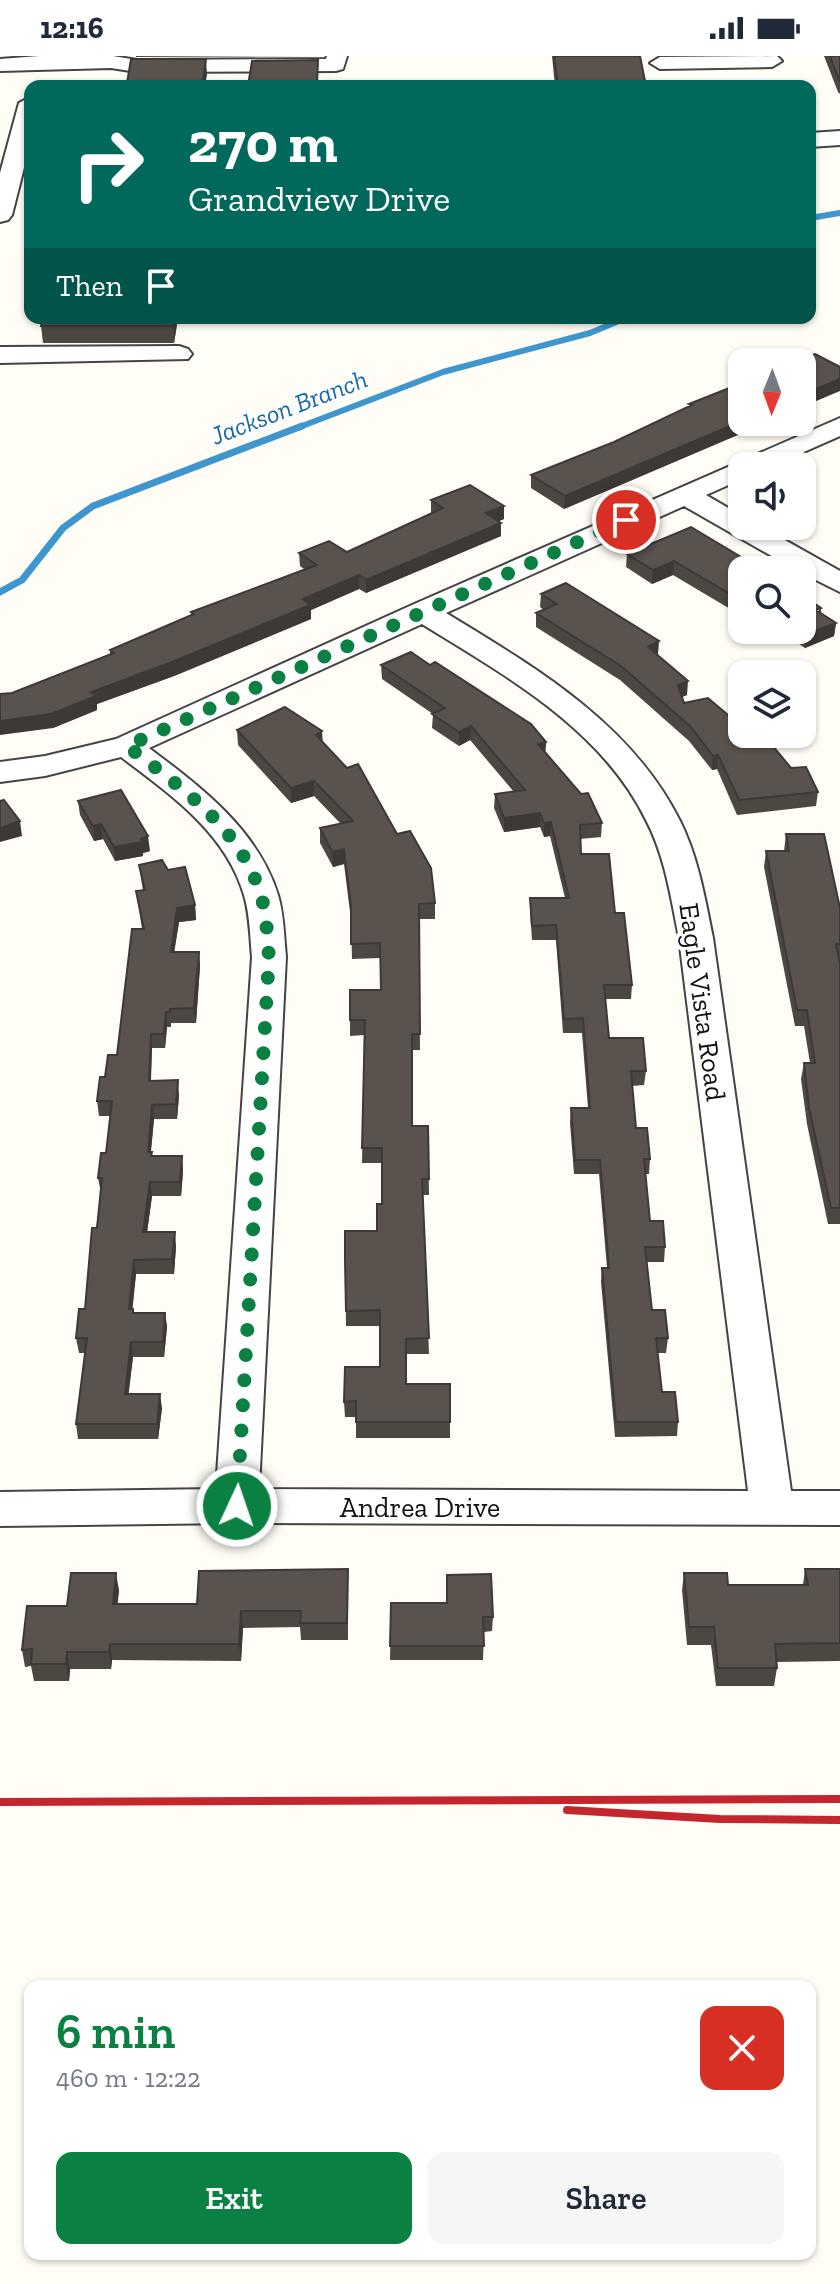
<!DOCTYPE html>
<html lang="en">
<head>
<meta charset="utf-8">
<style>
	:root { --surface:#fff; --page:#f6f6f7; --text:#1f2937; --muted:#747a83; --accent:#0b8043 }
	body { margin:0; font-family:"Zilla Slab",serif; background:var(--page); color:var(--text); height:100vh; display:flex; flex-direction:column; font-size:30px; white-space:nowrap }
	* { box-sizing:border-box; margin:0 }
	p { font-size:26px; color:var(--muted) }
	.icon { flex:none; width:44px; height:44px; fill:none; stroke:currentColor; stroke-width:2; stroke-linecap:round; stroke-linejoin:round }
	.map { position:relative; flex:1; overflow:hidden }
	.panel { position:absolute; left:24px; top:1924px; width:792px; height:280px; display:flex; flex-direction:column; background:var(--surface); border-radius:16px; box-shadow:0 2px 6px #0004 }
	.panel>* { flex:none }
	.hud { position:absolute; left:24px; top:24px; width:792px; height:244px; border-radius:16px; box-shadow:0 2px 6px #0004; background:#00695c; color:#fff; overflow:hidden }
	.needle { width:52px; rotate:181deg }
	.fabs { position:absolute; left:728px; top:292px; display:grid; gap:16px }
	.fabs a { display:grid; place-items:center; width:88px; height:88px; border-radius:16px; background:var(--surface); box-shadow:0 2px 6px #0004; font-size:40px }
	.pin { position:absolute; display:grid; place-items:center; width:68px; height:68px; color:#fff; margin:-34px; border:4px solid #fff; border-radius:50%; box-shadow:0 2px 8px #0007 }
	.me { position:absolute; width:88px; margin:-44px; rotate:3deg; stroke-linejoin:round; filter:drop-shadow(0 0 6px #0008) }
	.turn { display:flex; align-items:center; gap:28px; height:168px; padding:0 32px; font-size:36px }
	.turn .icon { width:104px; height:104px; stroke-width:2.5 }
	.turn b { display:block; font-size:56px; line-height:68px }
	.then { display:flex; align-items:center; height:76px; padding:0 32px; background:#0003; gap:16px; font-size:30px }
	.round { display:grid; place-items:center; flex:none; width:84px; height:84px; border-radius:16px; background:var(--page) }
	.summary { display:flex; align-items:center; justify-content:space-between; height:136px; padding:0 32px }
	h1 { font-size:48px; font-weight:600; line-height:60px; color:var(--accent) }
	.button { display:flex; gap:16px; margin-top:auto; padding:16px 32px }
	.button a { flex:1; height:92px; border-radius:16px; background:var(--accent); color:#fff; font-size:32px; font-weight:600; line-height:92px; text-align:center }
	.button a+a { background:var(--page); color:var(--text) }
	.status { display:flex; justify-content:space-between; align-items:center; height:56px; padding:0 40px; background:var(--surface); direction:ltr }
	.status svg { height:22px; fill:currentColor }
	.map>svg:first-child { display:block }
</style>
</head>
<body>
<div class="status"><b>12:16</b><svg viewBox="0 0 49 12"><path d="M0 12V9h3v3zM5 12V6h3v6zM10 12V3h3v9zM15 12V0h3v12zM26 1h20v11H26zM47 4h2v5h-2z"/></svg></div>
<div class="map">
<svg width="840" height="2228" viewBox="0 0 840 2228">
	<rect width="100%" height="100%" fill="#fffdf5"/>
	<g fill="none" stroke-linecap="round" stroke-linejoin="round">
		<!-- stream-far1 -->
		<path stroke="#3f96cf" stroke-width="6" d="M810 162 840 157
			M297 372 443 316 590 277 626 262"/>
		<!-- stream -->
		<path stroke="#3f96cf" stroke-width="7" d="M0 536 22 524 63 472 93 450 302 370"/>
		<defs>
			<path id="minor" d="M39 0H113L137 4 326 3 327 0H347L343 13 336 15 137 16 111 12 0 15V3Z
				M777 0 782 5 772 11 660 13 650 7 660 1Z
				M30 41V88L12 159 8 164 0 166V117L19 47Z
				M840 75V89L810 91V77Z
				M179 290 188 293 192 298 188 303 0 307V291Z
				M840 362V380L772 410H742V423L706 439 742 460V470H760L840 515V536L802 517V514H796L684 450 446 557C536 612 631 667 680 765 698 801 705 842 713 882L791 1435H840V1469L237 1467 0 1470V1436L216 1433 252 901C250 881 250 859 244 839 226 777 170 738 121 701L45 720 0 726V706L45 700 116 683 412 549ZM422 568C506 620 601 672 646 764 665 800 671 842 679 882L748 1435 259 1433 286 901C284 881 284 859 278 839 258 774 201 731 149 692Z"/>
		</defs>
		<!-- minor casing -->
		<use href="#minor" stroke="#444" stroke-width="4"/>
		<!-- minor -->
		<use href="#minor" fill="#fff" fill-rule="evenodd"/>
		<!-- rail -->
		<path stroke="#c4262e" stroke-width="8" d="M0 1746 840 1743
			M567 1754 720 1763 840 1764"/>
	</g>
	<!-- wall -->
	<path fill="#4d4742" d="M136 0H319L136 1Z
		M552 0H640L646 30H555Z
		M824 0H840V38L838 36Z
		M178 262 174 287H43L41 270Z
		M689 348 742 366H768L564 453 531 432V419L614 386 689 351Z
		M431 444 504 463 499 465 501 467V480L366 537 359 533 311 554V563L174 620 97 648V654L53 672 110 599V594L191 560V556L304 513 300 510 299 497 347 496 431 458Z
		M627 498 742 514V560L673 519 652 528 626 511Z
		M541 538 658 599 687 639 682 641 684 647 791 712 818 736 816 750 737 759 717 713 712 714 689 685 620 624 536 571V557L544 554 540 551Z
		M821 552V557L836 567 834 580 805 592 779 574H802Z
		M381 609 546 686 545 697 602 767 601 781 580 783 581 798 615 857 632 929 631 943H605L609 982 646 1015 644 1029 632 1030 636 1072 650 1103 649 1118H645L650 1165 665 1191 664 1206H647L652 1254 668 1282 666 1297H658L662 1336 678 1366 677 1380 615 1381 601 1226 602 1212H607L599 1118H574L570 1067 571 1052H588L582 977H563L556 884H532L530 856V842H565L550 780 544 781 540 771 504 776 494 752 495 738 514 736 470 684 459 690 432 672 433 658 382 623Z
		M237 674 323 686 435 847V863H419L420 994H412V1070H428L429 1139H423L429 1298H406V1328H450V1382H356V1361H345L344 1346 380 1311V1270H346L345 1204 377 1175 382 1148V1107H362L364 979 350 980V964L381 934 380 902 352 903 351 864 344 808 333 811 320 787V772L341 768 314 740 291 747 238 689Z
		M78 745 150 795 143 797V800L115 805 103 783 94 785 80 759Z
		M786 778 840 852V1168H828L807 1068 801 1023 804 1007H810L804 970H795L764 811 766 795H784Z
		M139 809 168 814 195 849 196 864 179 866 174 896H199L200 910 196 967H171V971H167L165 992H152L151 1025 179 1039 177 1063H154L151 1096H152V1100H182L183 1115 181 1140H152L147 1176 176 1190 174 1218H136L132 1253 134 1257H165L167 1271 164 1301H133L128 1338 162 1352 158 1383H78L76 1368 85 1297H79L76 1282 85 1253 101 1137 98 1122 106 1097 110 1060H99L97 1045 105 1021 117 999 142 873 136 835H143Z
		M348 1513V1584H301L300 1571 243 1572 241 1605 112 1604 111 1613H70L69 1625H34L31 1610 25 1611 22 1594 67 1550 119 1534 117 1548H197Z
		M805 1513H840V1605L777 1606V1612L774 1630H716L711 1589H687L682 1534 684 1517 728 1529H803Z
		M391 1547 493 1561 492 1575 484 1576 483 1604H390Z"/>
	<!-- shaded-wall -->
	<path fill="#3f3936" d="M206 3 207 19 205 30H202Z
		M174 262H178L174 287 173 270Z
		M840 323V335L802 351V339Z
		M742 365V366H768L564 453 565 440Z
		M504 450V463L486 470V457Z
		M501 467V480L366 537V524Z
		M674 505 673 519 652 528 653 514Z
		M359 519V533L311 554V563L174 620 97 648V654L53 672 0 679V665L91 636Z
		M836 567 834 580 805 592 807 578Z
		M659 585 658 599 648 591Z
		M688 625 687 639 677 643 678 629Z
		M471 670 470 684 459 690V676Z
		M322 675 323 690 316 679Z
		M546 686 545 700 538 688Z
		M718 699 717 713 712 714 713 700Z
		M314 725V740L291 747V732Z
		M540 757V771L504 776V762Z
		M20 765 22 780 0 786V772Z
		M551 766 550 780 544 781V767Z
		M101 768 103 783 94 785 93 770Z
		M148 780 150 795 143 797V800L115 805 114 791Z
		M344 793V808L333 811 332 796Z
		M195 849 196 864 179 866 172 910 171 896 177 852Z
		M199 896 200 910 196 967 194 952Z
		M166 956 167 971 165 992 164 978Z
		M151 978 152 992 150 1039 149 1025Z
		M178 1024 179 1039 177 1063 176 1048Z
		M152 1049 154 1063 149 1111 148 1096Z
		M182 1100 183 1115 181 1140 180 1126Z
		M150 1126 152 1140 145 1191 143 1176Z
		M175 1176 176 1190 174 1218 172 1203Z
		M134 1204 136 1218 131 1268 129 1253Z
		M165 1257 167 1271 164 1301 163 1286Z
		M131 1286 133 1301 127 1352 125 1338Z
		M160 1338 162 1352 158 1383 157 1368Z
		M116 1517 119 1534 116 1564 113 1548Z
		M241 1555 243 1572 241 1605 239 1588Z
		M110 1588 112 1604 111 1613 109 1596Z
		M67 1596 70 1613 69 1625 66 1608Z"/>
	<!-- building -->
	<path fill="#5a524d" stroke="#3f3936" stroke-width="2" d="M554 0H640L646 30H558Z
		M830 0H840V25L839 24Z
		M131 3H206L202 30H93L94 28 127 27Z
		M318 4 317 29 356 30H248L252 5Z
		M400 29H509V30H400Z
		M43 262H174L173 270H41Z
		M815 298 840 311V323L802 339V306H794Z
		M742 327V365L565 440 531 419 614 386 692 349 689 348Z
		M470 429 504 450 486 457 501 467 366 524 359 519 303 543 310 549 172 606 91 636 96 640 51 658 0 665V638L12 637 114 597 110 594 194 558 191 556 317 509 299 497 329 485 347 496 443 452 431 444Z
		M691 471 763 514H742V545L674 505 653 514 627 498Z
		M566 527 659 585 648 591 688 625 678 629 684 647 708 642 728 659 740 656 742 658V678H763L791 712 806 711 818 736 739 744 718 699 713 700 691 671 621 610 536 557 557 548 541 538Z
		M802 539 821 552 816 554 836 567 807 578 801 574H802Z
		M411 596 430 609 435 606 531 668 546 686 538 688 581 738 588 737 602 767 580 769 581 798H609L615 857H624L632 929H604L609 982H643L646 1015H631L636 1072H647L650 1103H644L650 1165H663L665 1191H645L652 1254H665L668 1282H656L662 1336H675L678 1366H616L602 1212H609L600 1104H575L571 1052H590L583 962 564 963 556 869 532 870 530 842H569L551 766 544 767 540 757 504 762 495 738 525 734 471 670 459 676 432 658 445 652 381 609Z
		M285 651 322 675 316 679 347 712 358 708 397 778 410 775 431 812 435 847 419 848 420 978H412V1070H428L429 1123H422L429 1282 406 1283V1328H450V1366H356V1345L344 1346 345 1311H380V1254L346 1255 345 1204V1175H377V1148H382V1092H362L365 964H350V934H381L380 887 351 888V851L344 793 332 796 320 772 353 765 314 725 291 732 237 674Z
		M121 734 148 780 141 783 142 786 114 791 101 768 93 770 78 745Z
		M4 744 20 765 0 772V745Z
		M786 778H824L840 852V888H836L840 908V1152H831L809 1052 804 1007H815L807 954H797L766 795H789Z
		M162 804 168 814 185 811 195 849 177 852 171 896H199L194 952 170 953V956H166L164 978H151L149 1025 178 1024 176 1048 152 1049 148 1096H152L151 1100H182L180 1126H150L143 1176H175L172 1203 134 1204 129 1253H133V1257H165L163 1286H131L125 1338H160L157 1368H76L87 1282H76L79 1253H85L92 1172H97L102 1122H98L101 1097H106L112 1045H97L100 1021H105L108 999H117L132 873H144L136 835 145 834 139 809Z
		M348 1513 347 1567H300L301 1555H241L239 1588H110L109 1596H67L66 1608H31L32 1593 22 1594 27 1550H67L71 1517H116L113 1548H197L199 1515Z
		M805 1513H840V1587L775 1588 777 1612H718L714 1571H689L684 1517H727L728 1529H808Z
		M491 1518 493 1561H483L484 1590H390L391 1547H447V1519Z"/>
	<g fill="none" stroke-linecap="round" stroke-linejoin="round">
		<!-- route -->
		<path stroke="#0b8043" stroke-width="14" stroke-dasharray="0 25.2" d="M237 1450 269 901C267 881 267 859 261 840 241 771 180 731 127 690L626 464"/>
	</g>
	<g text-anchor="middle" stroke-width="8" stroke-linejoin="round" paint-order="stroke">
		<!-- far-water labels -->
		<g font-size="26" font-style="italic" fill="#1768a6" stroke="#fff">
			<text transform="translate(289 351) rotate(-21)" y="9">Jackson Branch</text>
		</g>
		<!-- street labels -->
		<g font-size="28" fill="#111" stroke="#fff">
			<text transform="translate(703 946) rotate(82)" y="10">Eagle Vista Road</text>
			<text x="420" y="1461">Andrea Drive</text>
		</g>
	</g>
</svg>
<div class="fabs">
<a><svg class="needle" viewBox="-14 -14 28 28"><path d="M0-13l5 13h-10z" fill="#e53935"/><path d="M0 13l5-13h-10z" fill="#747a83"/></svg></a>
<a><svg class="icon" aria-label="sound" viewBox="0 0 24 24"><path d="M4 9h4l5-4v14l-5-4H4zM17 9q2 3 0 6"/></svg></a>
<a><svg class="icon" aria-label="search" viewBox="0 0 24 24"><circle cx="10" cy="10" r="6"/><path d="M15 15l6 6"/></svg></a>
<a><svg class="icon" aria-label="layers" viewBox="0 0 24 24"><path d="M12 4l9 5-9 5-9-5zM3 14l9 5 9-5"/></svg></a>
</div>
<div class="pin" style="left:626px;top:464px;background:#d93025"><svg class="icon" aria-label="arrive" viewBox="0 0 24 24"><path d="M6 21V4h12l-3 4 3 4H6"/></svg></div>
<svg class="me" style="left:237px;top:1450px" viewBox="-20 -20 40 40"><circle r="17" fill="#0b8043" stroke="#fff" stroke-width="3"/><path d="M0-11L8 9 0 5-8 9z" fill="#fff"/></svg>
<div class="hud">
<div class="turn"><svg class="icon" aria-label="right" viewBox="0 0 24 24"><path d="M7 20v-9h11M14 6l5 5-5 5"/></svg><div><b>270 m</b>Grandview Drive</div></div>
<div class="then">Then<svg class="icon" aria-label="arrive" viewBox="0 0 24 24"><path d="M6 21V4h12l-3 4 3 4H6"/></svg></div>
</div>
<section class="panel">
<div class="summary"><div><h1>6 min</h1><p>460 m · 12:22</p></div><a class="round" style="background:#d93025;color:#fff"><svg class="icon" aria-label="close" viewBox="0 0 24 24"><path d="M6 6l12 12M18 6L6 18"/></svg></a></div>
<div class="button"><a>Exit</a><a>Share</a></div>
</section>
</div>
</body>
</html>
